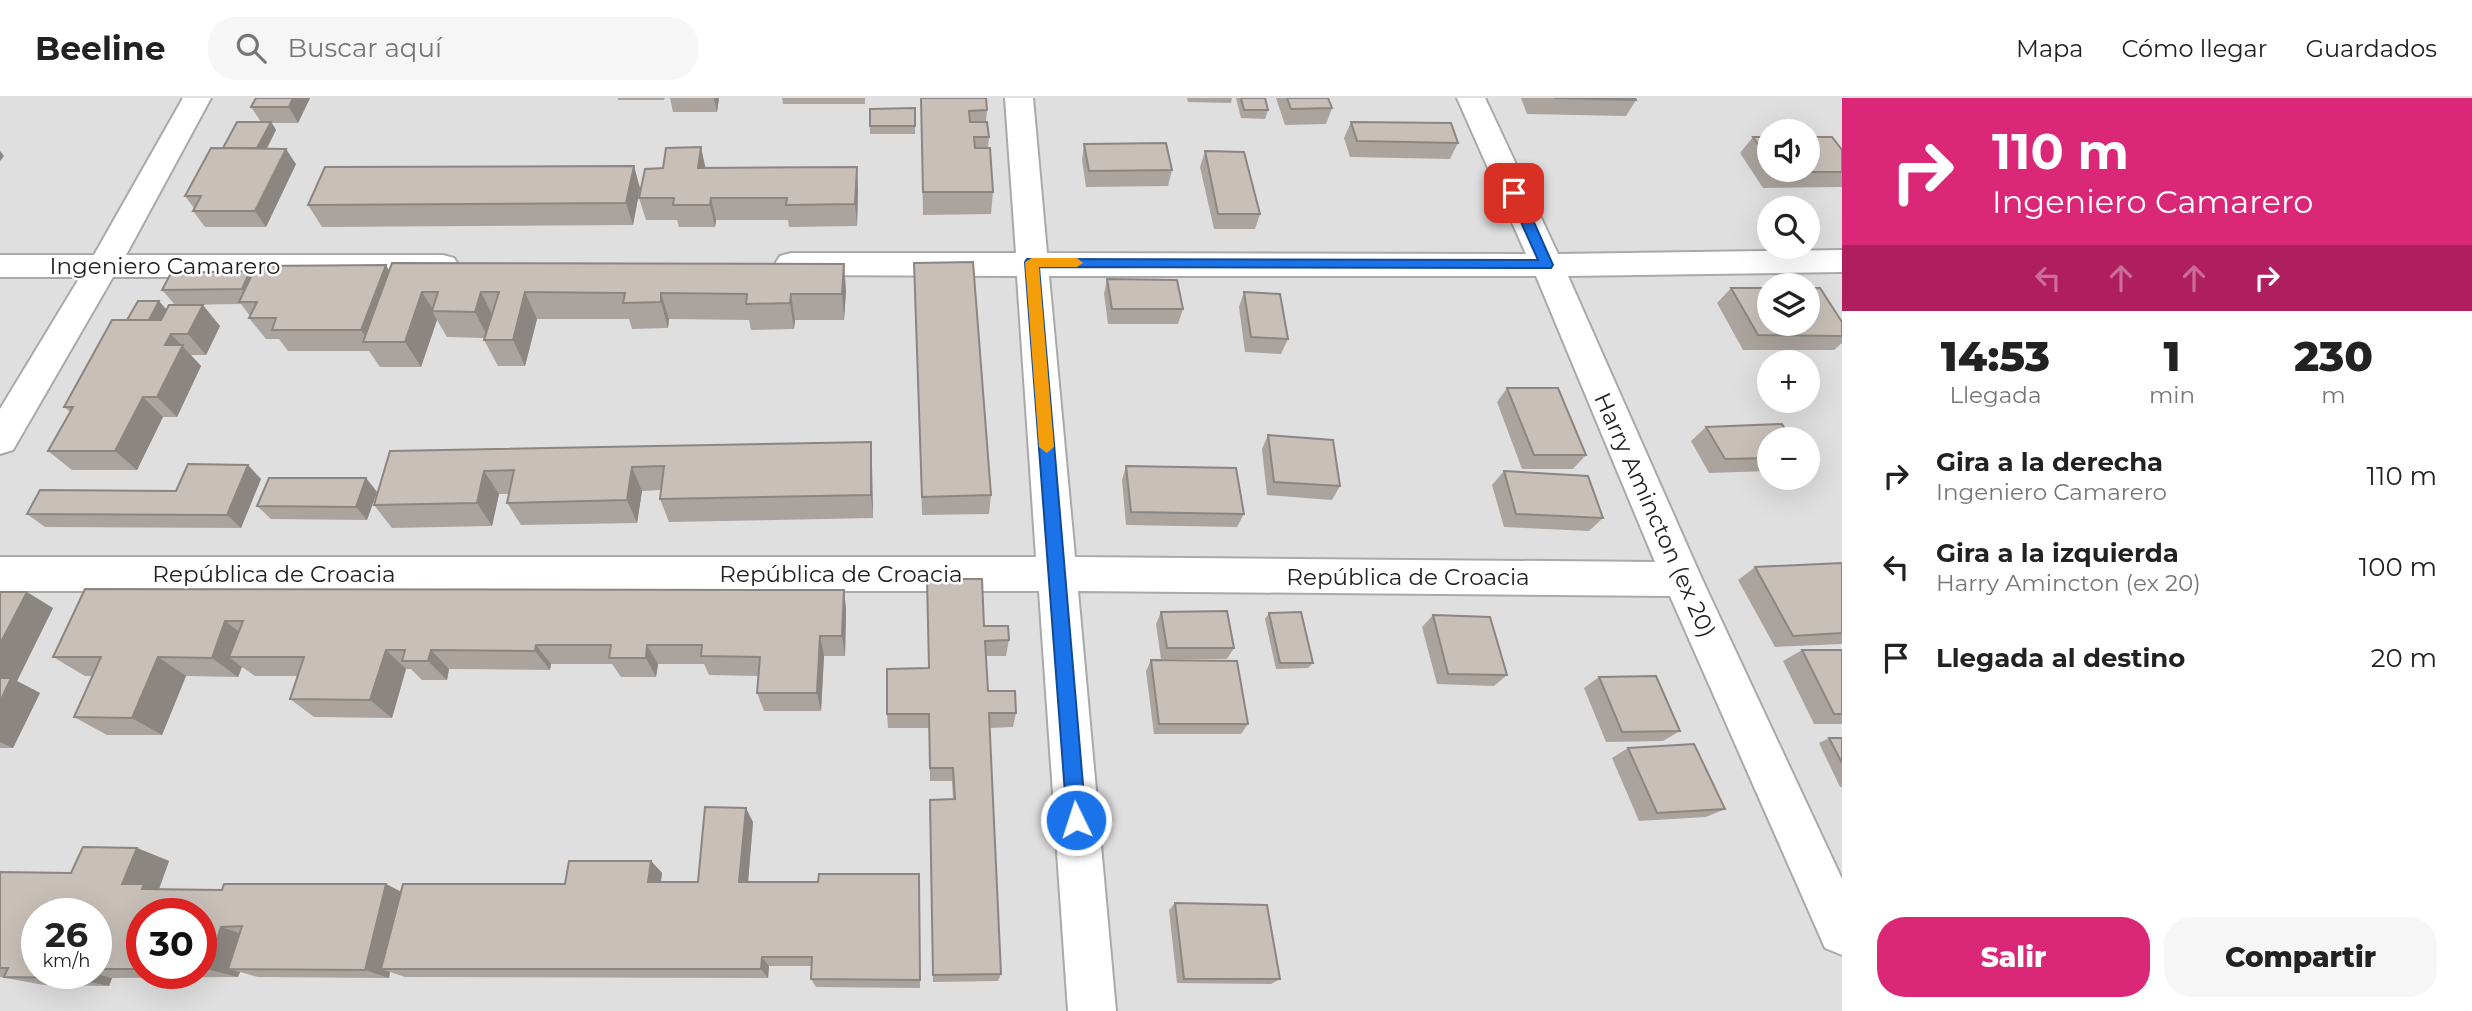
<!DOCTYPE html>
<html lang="es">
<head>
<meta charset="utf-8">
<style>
	:root { --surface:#fff; --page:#f6f6f6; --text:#222; --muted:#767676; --line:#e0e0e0; --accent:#db2777 }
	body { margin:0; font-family:Montserrat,sans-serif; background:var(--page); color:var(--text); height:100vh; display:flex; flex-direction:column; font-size:26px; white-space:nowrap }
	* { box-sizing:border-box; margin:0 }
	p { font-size:23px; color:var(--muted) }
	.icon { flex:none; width:38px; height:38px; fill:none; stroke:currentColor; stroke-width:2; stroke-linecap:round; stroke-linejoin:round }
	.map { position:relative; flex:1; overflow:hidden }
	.sheet { display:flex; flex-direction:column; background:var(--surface); width:630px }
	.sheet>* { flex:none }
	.hud { background:#db2777; color:#fff; overflow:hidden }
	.tools { position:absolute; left:1757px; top:21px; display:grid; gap:14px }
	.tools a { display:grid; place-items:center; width:63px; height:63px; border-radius:50%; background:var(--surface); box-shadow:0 7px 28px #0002; font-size:35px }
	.speed { position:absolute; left:21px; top:800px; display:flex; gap:14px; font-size:35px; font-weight:700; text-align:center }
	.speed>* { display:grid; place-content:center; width:91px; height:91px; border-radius:50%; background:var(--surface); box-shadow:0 7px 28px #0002; line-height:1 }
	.speed small { font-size:18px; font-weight:400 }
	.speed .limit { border:10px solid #d22; background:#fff; color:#111 }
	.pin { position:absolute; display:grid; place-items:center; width:60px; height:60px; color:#fff; margin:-30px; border-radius:14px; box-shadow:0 4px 10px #0006 }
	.me { position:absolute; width:77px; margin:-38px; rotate:356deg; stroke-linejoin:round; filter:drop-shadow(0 0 5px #0008) }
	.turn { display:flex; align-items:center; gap:24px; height:147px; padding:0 35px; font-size:32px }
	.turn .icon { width:91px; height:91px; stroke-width:2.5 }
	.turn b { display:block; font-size:49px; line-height:60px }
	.lanes { display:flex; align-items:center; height:66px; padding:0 35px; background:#0003; justify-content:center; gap:35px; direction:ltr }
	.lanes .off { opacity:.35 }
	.eta { display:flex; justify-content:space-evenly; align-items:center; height:119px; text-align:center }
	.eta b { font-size:42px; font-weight:800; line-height:49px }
	.cta { display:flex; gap:14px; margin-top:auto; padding:14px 35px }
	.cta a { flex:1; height:80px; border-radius:28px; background:var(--accent); color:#fff; font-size:28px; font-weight:800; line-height:80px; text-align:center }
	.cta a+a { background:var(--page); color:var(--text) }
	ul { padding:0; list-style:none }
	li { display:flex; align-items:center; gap:21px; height:91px; padding:0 35px }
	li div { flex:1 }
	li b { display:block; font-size:26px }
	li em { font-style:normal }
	header { display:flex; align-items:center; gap:42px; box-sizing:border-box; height:98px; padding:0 35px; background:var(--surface); border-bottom:2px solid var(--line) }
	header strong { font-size:33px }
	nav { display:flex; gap:38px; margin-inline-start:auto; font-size:24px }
	.search { width:490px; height:63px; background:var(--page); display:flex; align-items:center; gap:18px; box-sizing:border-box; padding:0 24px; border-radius:28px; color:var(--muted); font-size:26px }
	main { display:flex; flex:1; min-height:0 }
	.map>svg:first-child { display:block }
</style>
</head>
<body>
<header>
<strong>Beeline</strong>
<div class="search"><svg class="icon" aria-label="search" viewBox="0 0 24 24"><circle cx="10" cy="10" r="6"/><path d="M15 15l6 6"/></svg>Buscar aquí</div>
<nav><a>Mapa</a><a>Cómo llegar</a><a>Guardados</a></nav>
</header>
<main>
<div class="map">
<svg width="1842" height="913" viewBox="0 0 1842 913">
	<rect width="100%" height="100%" fill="#f2efe9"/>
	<!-- residential -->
	<path fill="#e0dfdf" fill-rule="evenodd" d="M0 0H1842V913H0ZM1769 33H1808V72H1769ZM1769 110H1808V149H1769ZM1769 187H1808V226H1769ZM1769 264H1808V303H1769ZM1769 341H1808V380H1769ZM37 816H96V875H37ZM142 816H201V875H142Z"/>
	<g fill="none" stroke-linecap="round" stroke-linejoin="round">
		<defs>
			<path id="street" d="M183 0H211L126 157H443L454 160 459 168 454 176 443 179H113L13 352 0 356V311L80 179H0V157H94Z
				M1005 0H1033L1047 155 1526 156 1457 0H1485L1558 156 1842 152V174L1568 178 1702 481 1842 781V857L1825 850 1670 498 1078 493 1116 913H1068L1039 493H0V459H1036L1017 178 791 177 780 174 775 166 780 158 791 155H1016ZM1049 178H1536L1655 464 1075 459Z"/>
		</defs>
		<!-- street casing -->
		<use href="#street" stroke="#a9a9a9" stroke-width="4"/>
		<!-- street -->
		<use href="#street" fill="#fff" fill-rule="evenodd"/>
	</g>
	<!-- wall -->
	<path fill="#aba49e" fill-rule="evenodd" d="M256 0H310L298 25H272L276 32 267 51 296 66 266 129H205L193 113 194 110 185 98 223 50 261 24 251 9Z
		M618 0H665L664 2H618Z
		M670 0H719L717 14H673Z
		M782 0H865V6H783Z
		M921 0 987 12 986 24 989 39 988 50 993 94 991 116 923 117Z
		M1187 0H1232L1231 5 1188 4Z
		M1236 0H1265L1268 12 1265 21 1241 20Z
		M1276 0H1328L1332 10 1326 26 1285 27Z
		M1521 0H1635L1636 2 1626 18 1527 16Z
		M915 10V36H870V28Z
		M1351 24 1458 45 1450 61 1350 59 1344 40Z
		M1753 39H1769V72H1808L1842 74V89L1763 90 1740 55Z
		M1084 46 1172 72 1168 88 1086 89 1082 62Z
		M1205 53 1260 116 1255 131H1214L1200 69Z
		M857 69 858 92 857 128 789 129 788 122H716L715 129H679L677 122H646L639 100 706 70Z
		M640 90 633 127 322 129 308 107Z
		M914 165 991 397 989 416 922 417Z
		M386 167 389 174 846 192 844 222H795L794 231 751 232 749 222 669 221 668 230 632 231 629 221H537L525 268H498L484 242 485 240 447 239 437 222 421 269H380L369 253H288L279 241H266L249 220 250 218 241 206 179 207 220 228 206 257H191L201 268 177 319H163L137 372H72L48 353 70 314 64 309 127 222 166 211 160 222H161L175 207 162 192 252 176Z
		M1107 181 1183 211 1178 226H1108L1104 196Z
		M1731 190 1842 224V245L1834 252H1743L1717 205Z
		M1244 194 1288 241 1281 256 1245 254 1239 209Z
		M1507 290 1586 357 1573 371H1522L1497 304Z
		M1706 329 1769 341V373L1709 375 1691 343Z
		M1268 337 1340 388 1332 402 1267 397 1262 351Z
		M390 353 872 368 873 420 669 424 660 401 661 392 642 393 637 425 521 427 507 405 509 396H499L492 428 392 430 374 407Z
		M1126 368 1244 416 1237 429 1126 427 1122 382Z
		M1504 373 1603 420 1589 433 1504 429 1492 387Z
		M366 380 377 394 367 422 271 421 257 408Z
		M261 381 241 430 45 429 27 416 176 393Z
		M1842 465V546L1775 549 1738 482 1755 469Z
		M85 491 844 492 846 512 845 558H824L821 613H764L757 595 759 578 709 577 704 566H658L656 579H621L612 566H551L550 572 449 571 447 582H422L411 571H406L392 620 314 619 290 601 297 578H255L242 569 238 579 186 578 162 637H107L74 619 93 578H85L53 559Z
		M0 494 53 510 17 583 40 595 13 650H0Z
		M1161 514 1234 550 1227 561H1161L1156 526Z
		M1269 515 1313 565 1308 570 1276 571 1265 521Z
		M1433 517 1507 577 1494 588 1437 586 1422 529Z
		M984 528 1009 542 1006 558H986L988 593 1016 615 1013 629 989 630 1001 876 998 883 933 884 930 714 953 701 952 683H930L929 630H888L887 616 928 570Z
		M1802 552H1842V626H1814L1783 563Z
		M1151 562 1248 626 1241 636H1154L1146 573Z
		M1599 579 1680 633 1663 643 1606 644 1584 590Z
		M1829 640H1842V689H1840L1819 645Z
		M1628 650 1725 711 1706 719 1639 723 1612 660Z
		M753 724 748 784H818L919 776 920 890 816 889 811 881V868H769L768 880 405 879 390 874 389 880 258 879 240 874 238 879 112 880 109 888 44 887 0 879V774L71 775 137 750 169 763 159 791 222 792 386 786 401 794 565 786 651 763 662 775 661 784H698ZM96 816V875H37ZM142 816H201V875H142Z
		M1175 805 1280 881 1271 886 1177 885 1169 812Z"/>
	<!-- shaded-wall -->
	<path fill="#8b8681" d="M293 0H310L298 25 289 9Z
		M714 0H719L717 14Z
		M271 24 276 32 261 61 256 52Z
		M701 49 706 72 698 70Z
		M286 51 296 66 266 129 255 113Z
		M0 53 4 58 0 63Z
		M634 68 640 90 633 127 626 105Z
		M857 69 858 92 857 128 855 106Z
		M711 100 716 122 715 129 710 107Z
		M844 166 846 192 844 222 842 196Z
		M386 167 398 189 369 244 361 232Z
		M250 173 262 189 253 204 242 191Z
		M422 194 434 213H432L437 222 421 269 405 244Z
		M481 194 494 220 488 240 475 214Z
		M525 194 537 221 525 268 513 242Z
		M661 195 669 221 668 230 661 204Z
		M791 196 795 222 794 231 790 205Z
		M159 203 166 211 154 233 147 225Z
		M203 207 220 228 206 257 188 236Z
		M171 236 201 268 177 319 157 299 165 247Z
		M143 299 163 319 137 372 115 353Z
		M871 344 872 368 873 420 871 397Z
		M248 367 261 381 241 430 227 417Z
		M632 369 642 393 637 425 627 402Z
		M484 373 499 396 492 428 477 405Z
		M366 380 377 394 367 422 356 409Z
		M844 492 846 512 845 558 842 538Z
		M27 494 53 510 17 583 40 595 13 650 0 644V546Z
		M225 523 251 543 229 559 242 569 238 579 212 560Z
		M820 538 824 558 821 613 817 595Z
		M536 547 551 566 550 572 535 553Z
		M647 547 658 566 656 579 646 560Z
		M386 552 406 571 392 620 370 602Z
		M431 552 449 571 447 582 428 563Z
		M158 559 186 578 162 637 132 620Z
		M746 710 753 724 747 796 739 784Z
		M137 750 169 763 159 791 175 803 122 786Z
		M651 763 662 775 659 796 648 784Z
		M386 786 409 798 381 871 390 874 389 880 365 872Z
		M221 829 251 839 228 871 240 874 238 879 207 871Z
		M762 859 769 868 768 880 761 871Z
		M73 875H92L112 880 109 888 71 880Z"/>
	<!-- building -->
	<path fill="#c7bfb8" stroke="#8b8681" stroke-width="2" d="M256 0H293L289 9H251Z
		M921 0H986L987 12 969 13 970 24H987L989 39H974L975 50H990L993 94H923Z
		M1241 0H1265L1268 12H1244Z
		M1287 0H1328L1332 10 1291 11Z
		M1554 0H1635L1636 2Z
		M915 10V28H870V11Z
		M237 24H271L257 50H223Z
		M1351 24 1451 25 1458 45 1357 43Z
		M1753 39H1769V63Z
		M1808 39H1832L1842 52V74H1777L1775 72H1808Z
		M1166 45 1172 72 1089 73 1084 46Z
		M701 49 698 70 857 69 855 106 786 107 787 100H711L710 107H673L674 100H639L645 71 663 70 666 50Z
		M211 50 286 51 255 113H193L201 98H185Z
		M1205 53 1244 54 1260 116H1218Z
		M634 68 626 105 308 107 325 69Z
		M973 164 991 397 922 399 914 165Z
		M392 165 844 166 842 196H791L790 205 746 206 747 196 661 195V204L623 205 625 195 525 194 513 242H484L499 194H481L475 214 432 213 438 194H422L405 244H363Z
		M386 167 361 232H272L276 220H249L257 204H239L256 168Z
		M250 173 242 191 162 192 171 175Z
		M1107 181 1177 182 1183 211H1112Z
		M1731 190H1769V226H1808V190H1820L1842 224V238L1758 237Z
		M1244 194 1280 196 1288 241 1251 239Z
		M138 203H159L149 222H127Z
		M169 207H203L188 236H171L165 247H183L157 299H143L115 353H48L73 309H64L112 222H161Z
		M1507 290H1558L1586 357H1534Z
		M1782 326 1791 341H1769V360L1725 361 1706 329Z
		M1268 337 1333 342 1340 388 1274 384Z
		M871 344V397L660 401 664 368 632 369 627 402 507 405 514 372 484 373 477 405 374 407 390 353Z
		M188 366 248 367 227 417 27 416 40 392 176 393Z
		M1126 368 1236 370 1244 416 1131 414Z
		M1504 373 1588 378 1603 420 1516 416Z
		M269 380H366L356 409 257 408Z
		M1842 465V535L1793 538 1755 469Z
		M927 481H982L984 528H1008L1009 542 985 543 988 593H1015L1016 615H989L1001 876 933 877 930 702 955 701 953 670H930L929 616H887V571L929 570Z
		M85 491 844 492 842 538H820L817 595H757L760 559 701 558 702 547H647L646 560H609L611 547H536L535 553 431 552 428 563H402L405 552H386L370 602 290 601 304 559H229L243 523H225L212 560 158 559 132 620 74 619 101 559H53Z
		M0 494H27L0 546Z
		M1227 513 1234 550H1167L1161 514Z
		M1301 514 1313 565H1280L1269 515Z
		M1433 517 1490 519 1507 577 1448 576Z
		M1802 552H1842V616H1834Z
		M1151 562 1237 563 1248 626H1159Z
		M1656 578 1680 633 1622 634 1599 579Z
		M0 580H11L0 604Z
		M1829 640H1842V665Z
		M1694 646 1725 711 1657 715 1628 650Z
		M705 709 746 710 739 784H818L819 776H919L920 882 811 881 812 859H762L761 871H381L403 786H565L569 763H651L648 784H698Z
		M83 749 137 750 122 786H144L142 791 222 792 224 786H386L365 872 228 871 242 828 221 829 207 871H201V816H142V871H96V816H37V875H73L71 880 4 879 8 870H0V774L71 775Z
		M1175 805 1267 807 1280 881H1184Z"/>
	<!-- route -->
	<path fill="#1a73e8" stroke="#114b97" stroke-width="2" d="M1514 91 1521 95 1553 167 1551 170 1039 169 1086 722 1083 728 1076 731 1070 728 1067 722 1025 164 1027 161 1538 162 1508 95Z"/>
	<!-- slow -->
	<path fill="#f59e0b" d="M1032 160H1077L1083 165 1077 169H1039L1054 349 1047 355 1039 349 1025 164Z"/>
	<g text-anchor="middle" stroke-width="5" stroke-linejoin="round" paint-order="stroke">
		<!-- street labels -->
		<g font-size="23" fill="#222" stroke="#fff">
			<text x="165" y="176">Ingeniero Camarero</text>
			<text transform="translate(1655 417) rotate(66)" y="8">Harry Amincton (ex 20)</text>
			<text x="274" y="484">República de Croacia</text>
			<text x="841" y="484">República de Croacia</text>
			<text x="1408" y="487">República de Croacia</text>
		</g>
	</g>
</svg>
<div class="tools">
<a><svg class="icon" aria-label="sound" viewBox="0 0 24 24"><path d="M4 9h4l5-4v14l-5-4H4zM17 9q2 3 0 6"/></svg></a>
<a><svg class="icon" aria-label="search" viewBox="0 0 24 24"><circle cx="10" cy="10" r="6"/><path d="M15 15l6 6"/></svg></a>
<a><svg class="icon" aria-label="layers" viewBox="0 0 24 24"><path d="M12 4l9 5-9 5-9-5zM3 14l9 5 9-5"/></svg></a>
<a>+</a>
<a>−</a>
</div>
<div class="speed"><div>26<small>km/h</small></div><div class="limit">30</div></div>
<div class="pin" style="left:1514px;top:95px;background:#d93025"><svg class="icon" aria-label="arrive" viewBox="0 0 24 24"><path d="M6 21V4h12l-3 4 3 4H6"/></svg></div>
<svg class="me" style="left:1076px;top:722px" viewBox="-20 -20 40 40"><circle r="17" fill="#1a73e8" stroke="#fff" stroke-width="3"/><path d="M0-11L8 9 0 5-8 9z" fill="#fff"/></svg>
</div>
<section class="sheet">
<div class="hud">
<div class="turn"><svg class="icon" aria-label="right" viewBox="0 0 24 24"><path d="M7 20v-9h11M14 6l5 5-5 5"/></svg><div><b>110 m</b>Ingeniero Camarero</div></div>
<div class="lanes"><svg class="icon off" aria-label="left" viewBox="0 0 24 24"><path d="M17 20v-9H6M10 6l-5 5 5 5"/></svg><svg class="icon off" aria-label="ahead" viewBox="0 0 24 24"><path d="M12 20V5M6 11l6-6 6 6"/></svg><svg class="icon off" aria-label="ahead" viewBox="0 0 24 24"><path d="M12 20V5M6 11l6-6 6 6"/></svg><svg class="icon" aria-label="right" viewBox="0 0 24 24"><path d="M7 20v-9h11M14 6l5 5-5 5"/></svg></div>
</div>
<div class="eta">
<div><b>14:53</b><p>Llegada</p></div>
<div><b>1</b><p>min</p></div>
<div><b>230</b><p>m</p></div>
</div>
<ul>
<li><svg class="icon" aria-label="right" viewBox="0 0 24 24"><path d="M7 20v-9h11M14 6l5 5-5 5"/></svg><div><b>Gira a la derecha</b><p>Ingeniero Camarero</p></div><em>110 m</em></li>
<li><svg class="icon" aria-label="left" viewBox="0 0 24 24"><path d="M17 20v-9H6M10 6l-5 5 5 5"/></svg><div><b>Gira a la izquierda</b><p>Harry Amincton (ex 20)</p></div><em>100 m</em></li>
<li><svg class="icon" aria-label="arrive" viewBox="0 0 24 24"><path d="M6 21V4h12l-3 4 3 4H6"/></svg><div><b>Llegada al destino</b></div><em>20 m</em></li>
</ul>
<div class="cta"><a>Salir</a><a>Compartir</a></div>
</section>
</main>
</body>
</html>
